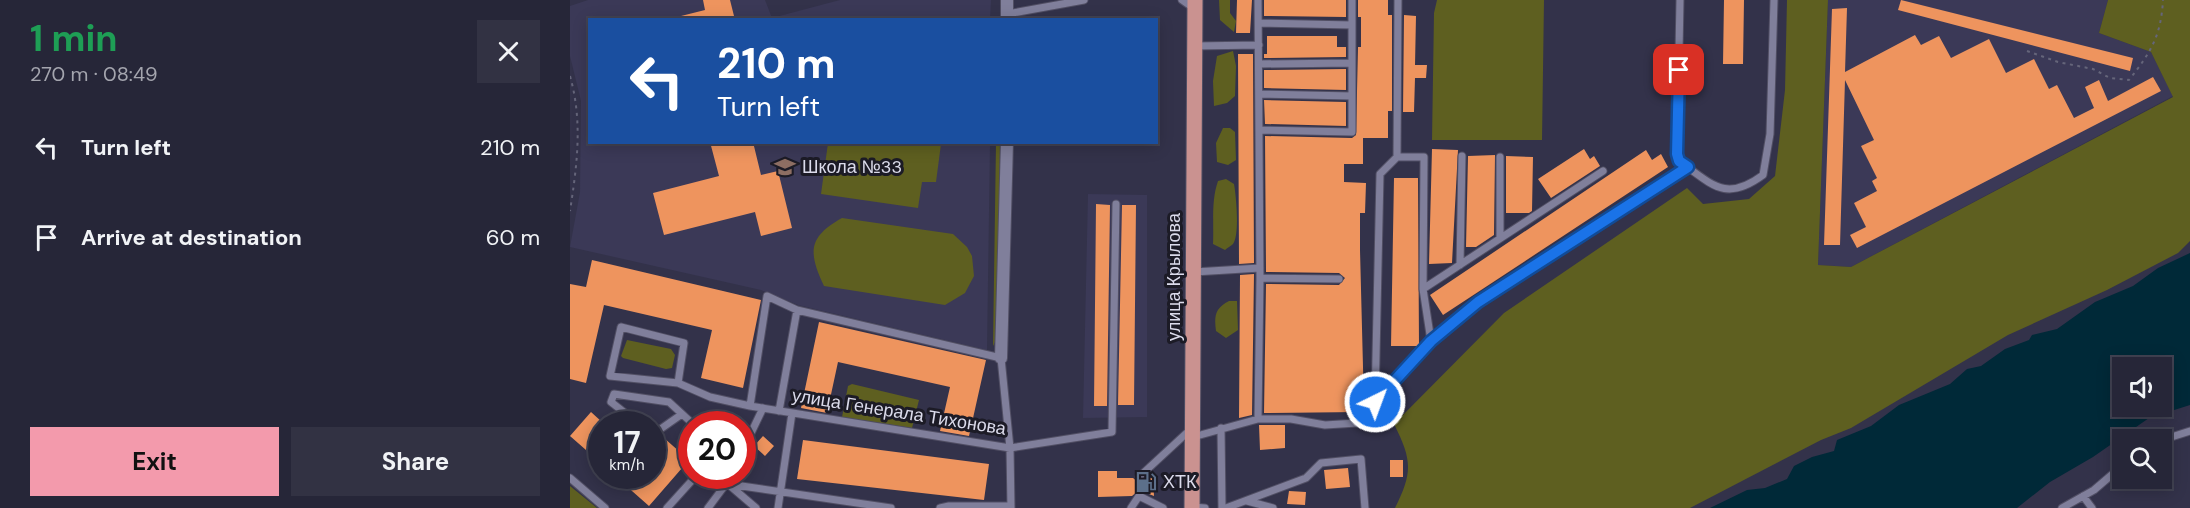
<!DOCTYPE html>
<html lang="en">
<head>
<meta charset="utf-8">
<style>
	:root { --surface:#262638; --page:#323243; --text:#f1f3f6; --muted:#a4a5ae; --line:#424353; --accent:#f39aac }
	body { margin:0; font-family:"DM Sans",sans-serif; background:var(--page); color:var(--text); height:100vh; display:flex; flex-direction:column; font-size:22px; white-space:nowrap }
	* { box-sizing:border-box; margin:0 }
	p { font-size:20px; color:var(--muted) }
	.icon { flex:none; width:33px; height:33px; fill:none; stroke:currentColor; stroke-width:2; stroke-linecap:round; stroke-linejoin:round }
	.map { position:relative; flex:1; overflow:hidden }
	.panel { display:flex; flex-direction:column; background:var(--surface); width:570px }
	.panel>* { flex:none }
	.guide { position:absolute; left:18px; top:18px; width:570px; height:126px; border-radius:0px; box-shadow:0 3px 15px #0003,0 0 0 2px var(--line); background:#1a4fa0; color:#fff; overflow:hidden }
	.buttons { position:absolute; left:1542px; top:357px; display:grid; gap:12px }
	.buttons a { display:grid; place-items:center; width:60px; height:60px; border-radius:0px; background:var(--surface); box-shadow:0 3px 15px #0003,0 0 0 2px var(--line); font-size:30px }
	.speed { position:absolute; left:18px; top:411px; display:flex; gap:12px; font-size:30px; font-weight:700; text-align:center }
	.speed>* { display:grid; place-content:center; width:78px; height:78px; border-radius:50%; background:var(--surface); box-shadow:0 3px 15px #0003,0 0 0 2px var(--line); line-height:1 }
	.speed small { font-size:15px; font-weight:400 }
	.speed .limit { border:9px solid #d22; background:#fff; color:#111 }
	.pin { position:absolute; display:grid; place-items:center; width:51px; height:51px; color:#fff; margin:-26px; border-radius:12px; box-shadow:0 3px 9px #0006 }
	.me { position:absolute; width:66px; margin:-33px; rotate:42deg; stroke-linejoin:round; filter:drop-shadow(0 0 4px #0008) }
	.turn { display:flex; align-items:center; gap:21px; height:126px; padding:0 30px; font-size:27px }
	.turn .icon { width:78px; height:78px; stroke-width:2.5 }
	.turn b { display:block; font-size:42px; line-height:51px }
	.round { display:grid; place-items:center; flex:none; width:63px; height:63px; border-radius:0px; background:var(--page) }
	.overview { display:flex; align-items:center; justify-content:space-between; height:102px; padding:0 30px }
	h1 { font-size:36px; font-weight:700; line-height:45px; color:#1e9e55 }
	.button { display:flex; gap:12px; margin-top:auto; padding:12px 30px }
	.button a { flex:1; height:69px; border-radius:0px; background:var(--accent); color:#111; font-size:24px; font-weight:700; line-height:69px; text-align:center }
	.button a+a { background:var(--page); color:var(--text) }
	ul { padding:0; list-style:none }
	li { display:flex; align-items:center; gap:18px; height:90px; padding:0 30px }
	li div { flex:1 }
	li b { display:block; font-size:22px }
	li em { font-style:normal }
	main { display:flex; flex:1; min-height:0 }
	.map>svg:first-child { display:block }
</style>
</head>
<body>
<main>
<section class="panel">
<div class="overview"><div><h1>1 min</h1><p>270 m · 08:49</p></div><a class="round"><svg class="icon" aria-label="close" viewBox="0 0 24 24"><path d="M6 6l12 12M18 6L6 18"/></svg></a></div>
<ul>
<li><svg class="icon" aria-label="left" viewBox="0 0 24 24"><path d="M17 20v-9H6M10 6l-5 5 5 5"/></svg><div><b>Turn left</b></div><em>210 m</em></li>
<li><svg class="icon" aria-label="arrive" viewBox="0 0 24 24"><path d="M6 21V4h12l-3 4 3 4H6"/></svg><div><b>Arrive at destination</b></div><em>60 m</em></li>
</ul>
<div class="button"><a>Exit</a><a>Share</a></div>
</section>
<div class="map">
<svg width="1620" height="508" viewBox="0 0 1620 508">
	<rect width="100%" height="100%" fill="#33324a"/>
	<!-- built -->
	<path fill="#3b3957" d="M18 0H195L202 18 270 0H421L420 20H20V142L420 143 417 350 228 305 191 290 0 247 10 192 11 101 0 56V6Z
		M1258 0H1538L1529 33 1581 52 1603 96 1281 267 1248 265Z
		M518 194 577 195V417L513 418Z"/>
	<!-- green -->
	<path fill="#5e5f20" d="M649 0H660V13L666 21 664 32 650 20Z
		M867 0H974L972 140H862L864 13Z
		M1217 0H1258L1248 265 1281 267 1603 97 1581 52 1529 33 1538 0H1620V241L1608 253 1537 290 1438 335 1281 428 1251 440 1120 508H825C843 472 842 460 824 424L934 313 1117 188 1133 204 1179 199 1205 176 1215 90Z
		M663 51 666 66 665 96 657 103 644 106 643 81 647 56Z
		M653 128H660L665 132 666 160 658 165 647 162 646 143Z
		M430 142 428 336 423 346 426 143Z
		M364 143 371 144 366 182H352L348 208 251 194 258 143Z
		M656 179 664 184C666 195 670 235 663 244 661 246 657 248 655 250L643 244C644 223 641 201 648 181Z
		M272 218 383 234 397 247 402 256 404 276 395 293 375 305 254 286C238 252 238 237 272 218Z
		M659 301H667L668 330 656 338 646 331C644 316 645 308 659 301Z
		M57 340 101 349 105 355 102 368 96 369 53 358 51 356Z
		M282 384 349 400 342 428 272 417 278 386Z
		M0 486 27 508H0Z"/>
	<!-- water -->
	<path fill="#002938" fill-rule="evenodd" d="M1620 253V405L1579 418 1523 457 1480 482 1447 508H1140L1177 490 1195 488 1217 479 1224 466 1242 457 1264 451 1267 440 1301 426 1329 405 1380 384 1397 369 1411 366 1435 349 1459 340 1462 335 1487 329 1525 302 1563 286 1588 268ZM1552 368H1592V406H1552Z"/>
	<!-- building -->
	<path fill="#ee945e" d="M133 0H160L165 20H112L111 16 135 10Z
		M667 0H682L680 33H666Z
		M694 0H776V17L694 16Z
		M788 0H818V15H822V111H818V138H793V164H774V182L796 183 795 213H790V250L794 406 790 412 694 413 696 284 769 285 775 278 769 273 696 272 695 136 782 138 786 135 788 47H791V17H788Z
		M1154 0H1174L1173 64H1153Z
		M1331 0 1563 58 1560 71 1328 10Z
		M1277 8 1275 72 1345 35 1351 45 1369 36 1381 58 1419 39 1436 73 1464 59 1479 89 1487 85 1504 118 1524 108 1515 87 1529 80 1538 101 1583 77 1591 91 1287 248 1280 235 1296 227 1284 203 1307 191 1302 181 1307 178 1291 146 1304 140 1275 80 1270 245H1254L1262 9Z
		M834 15 846 16 845 65H857L856 78H845L844 112H833Z
		M697 36H767V47H776V57L694 58V54H697Z
		M668 54H683L684 263 669 264Z
		M776 69V90L694 88V70Z
		M694 100 776 102V126L695 124Z
		M140 142H183L191 175 208 171 222 228 191 236 185 212 94 235 83 193 149 176Z
		M862 149 888 150 882 263 859 264Z
		M1014 149 1020 159 1024 156 1030 166 981 198 968 179Z
		M1076 150 1082 160 1091 154 1098 167 873 315 860 295Z
		M925 155 924 235 906 247H896L898 156Z
		M936 156 963 157 962 211 959 213H936Z
		M824 178H848L849 346H821Z
		M526 204 540 205 537 406H524Z
		M552 205H566L564 405H548Z
		M22 260 191 300 173 388 131 378 142 330 34 305 16 383 0 379V284L16 287Z
		M684 274 682 415 669 418 670 275Z
		M249 322 416 360 399 436 370 431 380 387 268 362 257 413 231 408Z
		M21 412 32 422V464L0 436Z
		M689 425H715V448L690 450Z
		M193 436 204 446 195 456 184 446Z
		M94 438 119 460 79 506 45 476H82V450Z
		M233 440 419 464 414 500 227 479Z
		M820 460H833V477H820Z
		M778 468 780 487 756 489 754 470Z
		M528 471H547V478H563L568 482 583 477 584 496 569 490 562 496 528 497Z
		M719 491 736 492 735 505 717 504Z"/>
	<g fill="none" stroke-linecap="round" stroke-linejoin="round">
		<defs>
			<path id="service" d="M612 0 622 7
				M688 0 690 278 769 279
				M1110 0 1107 154 1109 161C1142 184 1155 203 1193 175L1200 134 1204 0
				M437 14 514 0
				M689 23 782 25
				M624 46 689 45
				M689 64 782 63
				M690 94 782 96
				M690 130 782 132V0
				M827 157H854L853 289
				M930 238V157
				M890 265 892 156
				M624 272 690 268
				M861 341 853 289 1033 171
				M108 383 40 376 51 327 114 343 108 383 140 397 180 406 440 448 542 432 546 204
				M805 402 810 174 827 157 828 0
				M180 406 197 296 227 310 431 358 440 448 441 508
				M209 411 227 310
				M688 419 690 278
				M69 424 41 402 44 394 99 402 123 424
				M651 428 652 508
				M82 435 112 414
				M623 437 688 419H721L755 425 787 423 861 341 908 302 1117 167
				M1592 440 1620 431
				M172 452 193 408
				M569 477 621 429
				M0 478 35 508
				M158 484 321 508
				M158 484 186 508
				M1513 496 1522 508
				M677 501 703 508
				M622 507 635 508
				M97 508 126 476
				M138 508 162 476
				M208 508 222 413
				M370 508 379 506H441
				M561 508 569 496 593 508
				M656 508 736 478 751 463 791 459 795 508
				M1492 508 1524 490 1552 466"/>
			<path id="minor" d="M437 0V20
				M431 358 437 142"/>
			<path id="primary" d="M622 508 625 0"/>
		</defs>
		<!-- service casing -->
		<use href="#service" stroke="#514f64" stroke-width="9"/>
		<!-- minor casing -->
		<use href="#minor" stroke="#514f64" stroke-width="14"/>
		<!-- primary casing -->
		<use href="#primary" stroke="#514f64" stroke-width="17"/>
		<!-- path -->
		<path stroke="#65657a" stroke-width="2" stroke-dasharray="3 4.5" stroke-linecap="butt" d="M1457 51 1488 62 1523 69 1540 78 1559 80C1581 52 1591 36 1593 0
			M0 76C13 122 7 165 0 211"/>
		<!-- service -->
		<use href="#service" stroke="#807f9b" stroke-width="7"/>
		<!-- minor -->
		<use href="#minor" stroke="#807f9b" stroke-width="12"/>
		<!-- primary -->
		<use href="#primary" stroke="#ca9290" stroke-width="15"/>
	</g>
	<g fill="none" stroke-linecap="round" stroke-linejoin="round">
		<defs>
			<path id="route" d="M805 402 861 341 908 302 1118 167 1109 161 1107 154 1109 70"/>
		</defs>
		<!-- route casing -->
		<use href="#route" stroke="#114b97" stroke-width="15"/>
		<!-- route -->
		<use href="#route" stroke="#1a73e8" stroke-width="10"/>
	</g>
	<!-- icons -->
	<defs>
		<symbol id="school-bare" viewBox="-9 -9 18 18"><path d="M0-5L7-2L0 1L-7-2ZM-4 1L0 2.5L4 1V4Q0 6-4 4Z" fill="#8d6e63" stroke="#1c1b26" stroke-width="2.5" paint-order="stroke"/></symbol>
		<symbol id="fuel-bare" viewBox="-9 -9 18 18"><path d="M-5.5-6h7V0h2V4h1.3V-2.5L3-4.5l.8-.8L6-3V5H2.5V1h-1V6h-7ZM-4.2-4.7v3.2H.2V-4.7Z" fill="#5c6f8a" stroke="#1c1b26" stroke-width="2.5" paint-order="stroke"/></symbol>
	</defs>
	<g fill-rule="evenodd">
		<use href="#school-bare" x="200" y="152" width="30" height="30"/>
		<use href="#fuel-bare" x="561" y="467" width="30" height="30"/>
	</g>
	<g text-anchor="middle" stroke-width="6" stroke-linejoin="round" paint-order="stroke">
		<!-- poi labels -->
		<g font-size="18" fill="#dbdbeb" stroke="#1c1b26" text-anchor="start">
			<text x="232" y="173">Школа №33</text>
			<text x="593" y="488">ХТК</text>
		</g>
		<!-- street labels -->
		<g font-size="18" fill="#dbdbeb" stroke="#1c1b26">
			<text transform="translate(604 277) rotate(-90)" y="6">улица Крылова</text>
			<text transform="translate(329 412) rotate(9)" y="6">улица Генерала Тихонова</text>
		</g>
	</g>
</svg>
<div class="buttons">
<a><svg class="icon" aria-label="sound" viewBox="0 0 24 24"><path d="M4 9h4l5-4v14l-5-4H4zM17 9q2 3 0 6"/></svg></a>
<a><svg class="icon" aria-label="search" viewBox="0 0 24 24"><circle cx="10" cy="10" r="6"/><path d="M15 15l6 6"/></svg></a>
</div>
<div class="speed"><div>17<small>km/h</small></div><div class="limit">20</div></div>
<div class="pin" style="left:1109px;top:70px;background:#d93025"><svg class="icon" aria-label="arrive" viewBox="0 0 24 24"><path d="M6 21V4h12l-3 4 3 4H6"/></svg></div>
<svg class="me" style="left:805px;top:402px" viewBox="-20 -20 40 40"><circle r="17" fill="#1a73e8" stroke="#fff" stroke-width="3"/><path d="M0-11L8 9 0 5-8 9z" fill="#fff"/></svg>
<div class="guide">
<div class="turn"><svg class="icon" aria-label="left" viewBox="0 0 24 24"><path d="M17 20v-9H6M10 6l-5 5 5 5"/></svg><div><b>210 m</b>Turn left</div></div>
</div>
</div>
</main>
</body>
</html>
